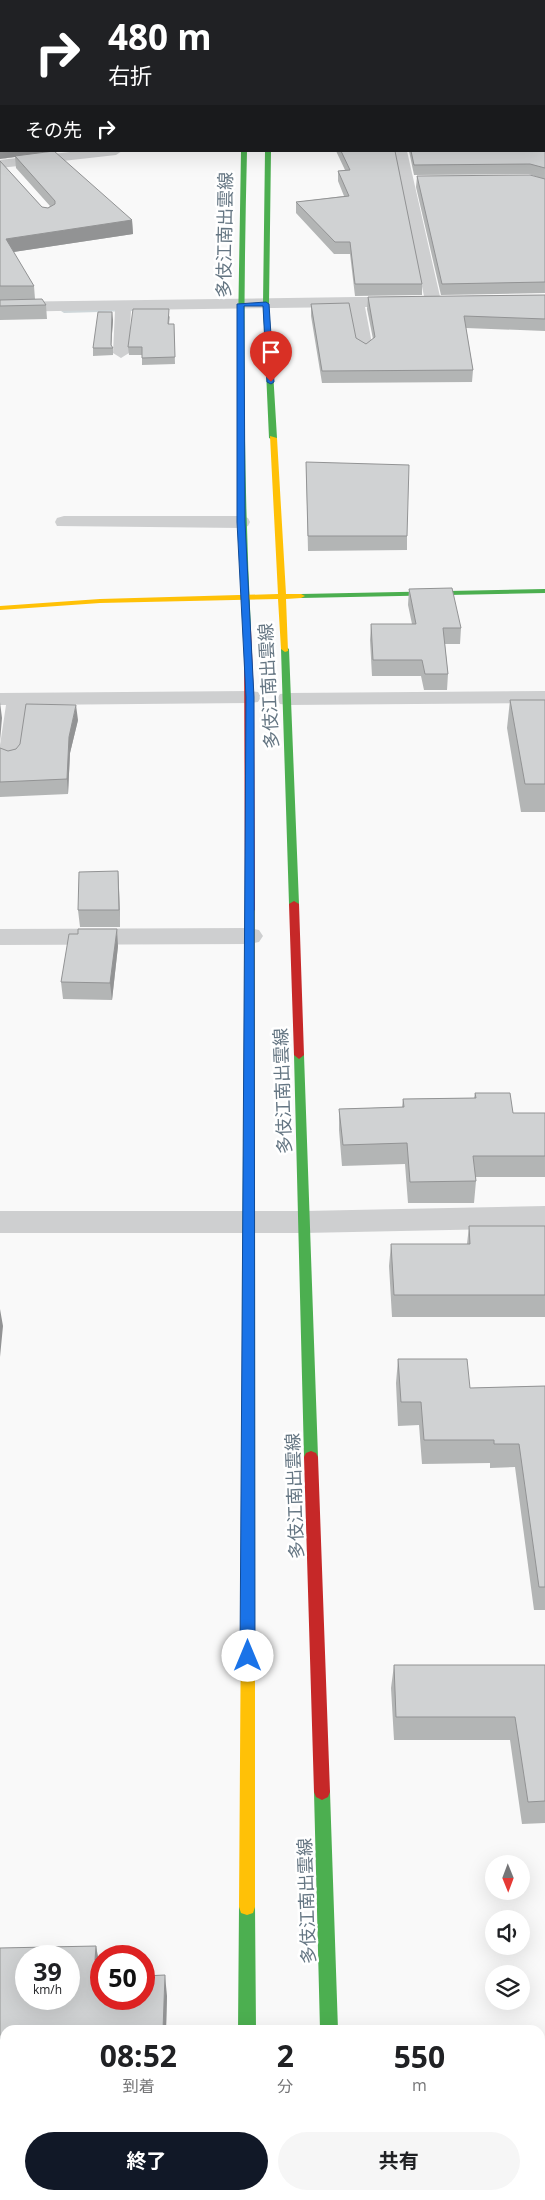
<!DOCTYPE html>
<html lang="ja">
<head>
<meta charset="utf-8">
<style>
	:root { --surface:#fff; --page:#f6f6f6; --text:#202124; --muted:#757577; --accent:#111827 }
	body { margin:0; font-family:"Open Sans","Noto Sans JP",sans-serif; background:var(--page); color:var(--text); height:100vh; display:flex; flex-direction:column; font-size:19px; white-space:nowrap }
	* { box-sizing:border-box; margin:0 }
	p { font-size:16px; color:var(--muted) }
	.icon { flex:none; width:28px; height:28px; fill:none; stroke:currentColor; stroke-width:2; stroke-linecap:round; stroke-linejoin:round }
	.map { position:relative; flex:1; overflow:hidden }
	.side { position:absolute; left:0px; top:2025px; width:545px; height:175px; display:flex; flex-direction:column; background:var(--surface); border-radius:15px 15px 0 0; box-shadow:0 5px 20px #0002 }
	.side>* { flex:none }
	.banner { position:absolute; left:0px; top:0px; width:545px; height:152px; box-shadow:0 5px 20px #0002; background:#202124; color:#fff; overflow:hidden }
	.needle { width:32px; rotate:179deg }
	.fabs { position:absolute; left:485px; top:1855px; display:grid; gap:10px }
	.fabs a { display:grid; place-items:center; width:45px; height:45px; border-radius:50%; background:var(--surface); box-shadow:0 5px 20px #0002; font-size:25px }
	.speed { position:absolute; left:15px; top:1945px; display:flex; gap:10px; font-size:25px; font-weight:700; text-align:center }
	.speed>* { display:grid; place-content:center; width:65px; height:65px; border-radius:50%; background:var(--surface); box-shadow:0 5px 20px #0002; line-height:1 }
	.speed small { font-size:12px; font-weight:400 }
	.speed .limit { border:8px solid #d22; background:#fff; color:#111 }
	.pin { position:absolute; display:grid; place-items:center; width:42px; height:42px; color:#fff; margin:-51px -21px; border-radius:50% 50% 50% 0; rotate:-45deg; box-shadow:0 0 5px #0007 }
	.pin .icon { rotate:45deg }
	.me { position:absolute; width:55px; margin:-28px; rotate:0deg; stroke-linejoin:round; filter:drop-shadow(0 0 4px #0008) }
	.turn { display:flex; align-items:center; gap:18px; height:105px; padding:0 25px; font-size:22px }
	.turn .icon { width:65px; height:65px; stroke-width:2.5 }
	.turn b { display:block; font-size:35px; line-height:42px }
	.then { display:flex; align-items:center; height:48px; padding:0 25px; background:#0003; gap:10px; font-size:19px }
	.eta { display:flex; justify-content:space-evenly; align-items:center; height:85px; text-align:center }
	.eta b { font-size:30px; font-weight:700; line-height:35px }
	.action { display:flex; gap:10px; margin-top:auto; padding:10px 25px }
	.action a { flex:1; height:58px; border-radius:30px; background:var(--accent); color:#fff; font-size:20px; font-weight:700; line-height:58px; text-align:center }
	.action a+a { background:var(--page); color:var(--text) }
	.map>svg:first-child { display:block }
</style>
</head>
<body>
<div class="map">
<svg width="545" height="2200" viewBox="0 0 545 2200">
	<rect width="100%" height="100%" fill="#f9f9f9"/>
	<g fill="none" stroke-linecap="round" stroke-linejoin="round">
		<!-- stream -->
		<path fill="#ced6d9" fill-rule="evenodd" d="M131 308 133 309V311L64 313 61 311 64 309Z"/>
		<!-- street -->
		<path fill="#cecfd0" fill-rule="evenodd" d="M242 0H252V1H242Z
			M316 0H328V1H316Z
			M79 151H122L116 155 0 168V160Z
			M394 151H407L441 301 438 304 433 306 425 301Z
			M356 297H404L412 302 404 307H365L373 349 365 354 357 349 349 307 131 310 129 353 121 358 113 353 115 310 0 312V302Z
			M64 516H241L248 518 250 522 248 526 241 528 57 526 55 522 57 518Z
			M250 691 258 692 261 697 258 702 250 703 28 705 20 758 17 763 9 765 0 761V745L6 705H0V693Z
			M545 691V703L288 705 280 704 277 699 280 694 288 693Z
			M250 928 259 930 263 936 259 942 250 944 0 945V929Z
			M545 1206V1228L304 1233H0V1211H304Z"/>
		<!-- fast -->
		<path fill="#4caf50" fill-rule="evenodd" d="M241 151H247C243 311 243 470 251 630L247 632 243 630 238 510 237 390Z
			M265 151H271L269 304 277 438 273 440 269 438 263 304Z
			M545 589V593L301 598 297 596 301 594Z
			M285 646 289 649 299 904 294 907 289 904 281 649Z
			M299 1051 304 1055 318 1457 316 1461 311 1463 306 1461 304 1457 294 1055Z
			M249 1152 253 1153 255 1156V1614L253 1619 248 1621 243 1619 241 1614 243 1156 245 1153Z
			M322 1784 328 1787 330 1792 338 2030H320L314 1792 316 1787Z
			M247 1899 253 1901 255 1907 256 2030H238L239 1907 241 1901Z
			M237 2195H255V2200H237Z
			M325 2195H343V2200H325Z"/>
		<!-- slow -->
		<path fill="#ffc107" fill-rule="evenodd" d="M544 13H545V15H544Z
			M0 40H1V42H0Z
			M270 436 277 438 286 594H301L305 596 301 598 286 599 288 651 285 652 281 649 278 599 100 603 0 610V606L100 599 278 594Z
			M250 907 255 910V1156L253 1159H245L243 1156 245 910Z
			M248 1607 253 1609 255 1614V1907L253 1913 247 1915 241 1913 239 1907 241 1614 243 1609Z"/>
		<!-- jam -->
		<path fill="#c62828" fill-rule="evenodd" d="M244 628H250L251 630 254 697 255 910 250 913 245 910Z
			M294 901 299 904 304 1055 299 1059 294 1055 289 904Z
			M311 1451 316 1453 318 1457 330 1792 328 1797 322 1800 316 1797 314 1792 304 1457 306 1453Z"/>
	</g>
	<!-- wall -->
	<path fill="#b3b5b5" d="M346 0H483V1H348Z
		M544 57H545V293L441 295 416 187 417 176 540 178 529 174 414 175 409 151H544Z
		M43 151V153L132 220 133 234 13 252 34 286 35 299 46 305 47 319 0 320V161L42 207 48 208 50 206 16 168 15 157 0 159Z
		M336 151H395L422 284V295L355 296 350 254H334L296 213V202L344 196 338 181V171L345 170Z
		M545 295V331L466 328 473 370 472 382 322 383 311 316V304L356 338 366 344 373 339 367 309 368 297Z
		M170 316 169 324H174L175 364 142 365V355H129L128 347Z
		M113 320 111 346 113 348V355L93 356V348Z
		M306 462 407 536V550L308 551Z
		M409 589 461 628 460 644H445L448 674 447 690H424L421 676H372L370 640 371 624H412L408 605Z
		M510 700H545V812H521L507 728Z
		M78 720 70 753 68 794 0 797V748L8 751 16 749Z
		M118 871 119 888 120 927H80L78 910Z
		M118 946 112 1000 63 999 61 982Z
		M475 1093 513 1113H545V1177H476V1181L474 1203H408L405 1164 342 1166 339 1130V1109L402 1107 403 1099 474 1098Z
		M469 1226H545V1317H392L389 1266 391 1244H467Z
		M398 1359 470 1388 545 1386V1610H534L515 1467 490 1468V1463L422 1464 419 1425 398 1426 396 1383Z
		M394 1665H545V1823L522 1824 510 1740H394L391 1688Z
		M96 1946 98 1960 167 1996 166 2030H5V2175H0V1948Z"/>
	<!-- shaded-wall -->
	<path fill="#929394" d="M0 0H32L19 1H1V3H0Z
		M175 0H240V1H167Z
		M0 65H1V77H0Z
		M0 146H1V151H43V153L0 159Z
		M132 220 133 234 7 253 6 239Z
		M112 312 113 320 111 348Z
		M0 702 2 718 0 741Z
		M76 705 78 720 70 753 68 794 67 779 69 737Z
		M118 871 119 888 120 927 119 910Z
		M117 929 118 946 112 1000 110 983Z
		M0 1309 3 1326 0 1357Z
		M96 1946 100 1967 95 1960Z
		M165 1975 167 1996 166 2030H163Z"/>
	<!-- building -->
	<path fill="#d0d2d3" stroke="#929394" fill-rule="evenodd" d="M140 0H175L167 1H140Z
		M361 0H483V1H363Z
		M0 41H1V66L0 65Z
		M544 57H545V89L544 96Z
		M0 75H1V146H0Z
		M544 99 545 100V168L530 164 414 165 411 151H544Z
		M54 151 132 220 6 239 34 286H0V161L42 207 48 208 55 204V201L15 156Z
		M341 151H395L422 284H355L350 242H335L296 202 349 196 338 171 350 170Z
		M530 175 545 179V282L442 284 417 176Z
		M545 295V319L464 316 473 370 322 371 311 304 349 303 356 338 366 344 375 337 368 297Z
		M42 299 46 305 0 306V300Z
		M133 309H169L168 324H174L175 357 142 358V347H128Z
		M98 312H112L111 345 113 348H93Z
		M306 462 409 465 407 536H308Z
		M452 588 461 628H443L448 674H425L422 660H373L371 624H416L409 589Z
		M510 700H545V784H525Z
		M26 704 76 705 69 737 67 779 0 782V748L8 751 16 749 20 744Z
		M118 871 119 910H78L79 872Z
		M78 929H117L110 983 61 982 69 934H78Z
		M475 1093H510L513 1113H545V1156H473L476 1181 410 1182 407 1143 343 1145 339 1109 404 1107 403 1099 476 1098Z
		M469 1226H545V1295H394L391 1244H470Z
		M398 1359H467L470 1388 545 1386V1587H539L519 1444H494V1440H424L421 1402H401Z
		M394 1665H545V1801L528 1802 515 1717H396Z
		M96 1946 95 1960H101V1999H144V1976L165 1975 163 2030H5V2157H0V1948ZM26 1956H69V1999H26Z"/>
	<!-- route -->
	<path fill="#1a73e8" stroke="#114b97" d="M266 302 269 304 274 382 271 384 267 382 263 306H244L245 522 254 697 255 1656 253 1660 248 1662 242 1660 240 1656 246 697 237 522V304Z"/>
	<g text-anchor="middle" stroke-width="5" stroke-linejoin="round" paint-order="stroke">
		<!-- street labels -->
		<g font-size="18" fill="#657683" stroke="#fff">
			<text transform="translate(225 235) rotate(-89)" y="6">多伎江南出雲線</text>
			<text transform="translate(269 686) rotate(-93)" y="6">多伎江南出雲線</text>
			<text transform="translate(283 1091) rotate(-92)" y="6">多伎江南出雲線</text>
			<text transform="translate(295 1496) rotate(-92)" y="6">多伎江南出雲線</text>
			<text transform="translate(307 1901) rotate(-92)" y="6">多伎江南出雲線</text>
		</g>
	</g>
</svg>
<div class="fabs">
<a><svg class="needle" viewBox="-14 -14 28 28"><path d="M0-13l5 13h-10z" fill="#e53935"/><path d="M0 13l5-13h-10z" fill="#757577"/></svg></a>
<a><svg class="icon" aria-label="sound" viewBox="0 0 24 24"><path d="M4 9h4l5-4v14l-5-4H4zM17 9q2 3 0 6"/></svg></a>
<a><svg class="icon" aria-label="layers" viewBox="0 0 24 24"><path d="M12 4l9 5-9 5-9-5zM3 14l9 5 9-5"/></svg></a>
</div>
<div class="speed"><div>39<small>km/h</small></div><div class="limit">50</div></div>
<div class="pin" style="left:271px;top:382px;background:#d93025"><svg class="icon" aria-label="arrive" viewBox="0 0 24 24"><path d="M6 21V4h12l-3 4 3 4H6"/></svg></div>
<svg class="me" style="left:248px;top:1656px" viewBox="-20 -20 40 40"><circle r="19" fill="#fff"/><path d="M0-13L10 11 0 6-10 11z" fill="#1a73e8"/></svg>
<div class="banner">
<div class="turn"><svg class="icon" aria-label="right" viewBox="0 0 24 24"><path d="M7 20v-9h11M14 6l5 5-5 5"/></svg><div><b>480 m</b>右折</div></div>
<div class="then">その先<svg class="icon" aria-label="right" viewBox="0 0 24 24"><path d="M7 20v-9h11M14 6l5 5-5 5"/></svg></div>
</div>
<section class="side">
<div class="eta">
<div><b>08:52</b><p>到着</p></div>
<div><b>2</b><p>分</p></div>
<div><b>550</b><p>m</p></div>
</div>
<div class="action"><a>終了</a><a>共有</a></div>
</section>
</div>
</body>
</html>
